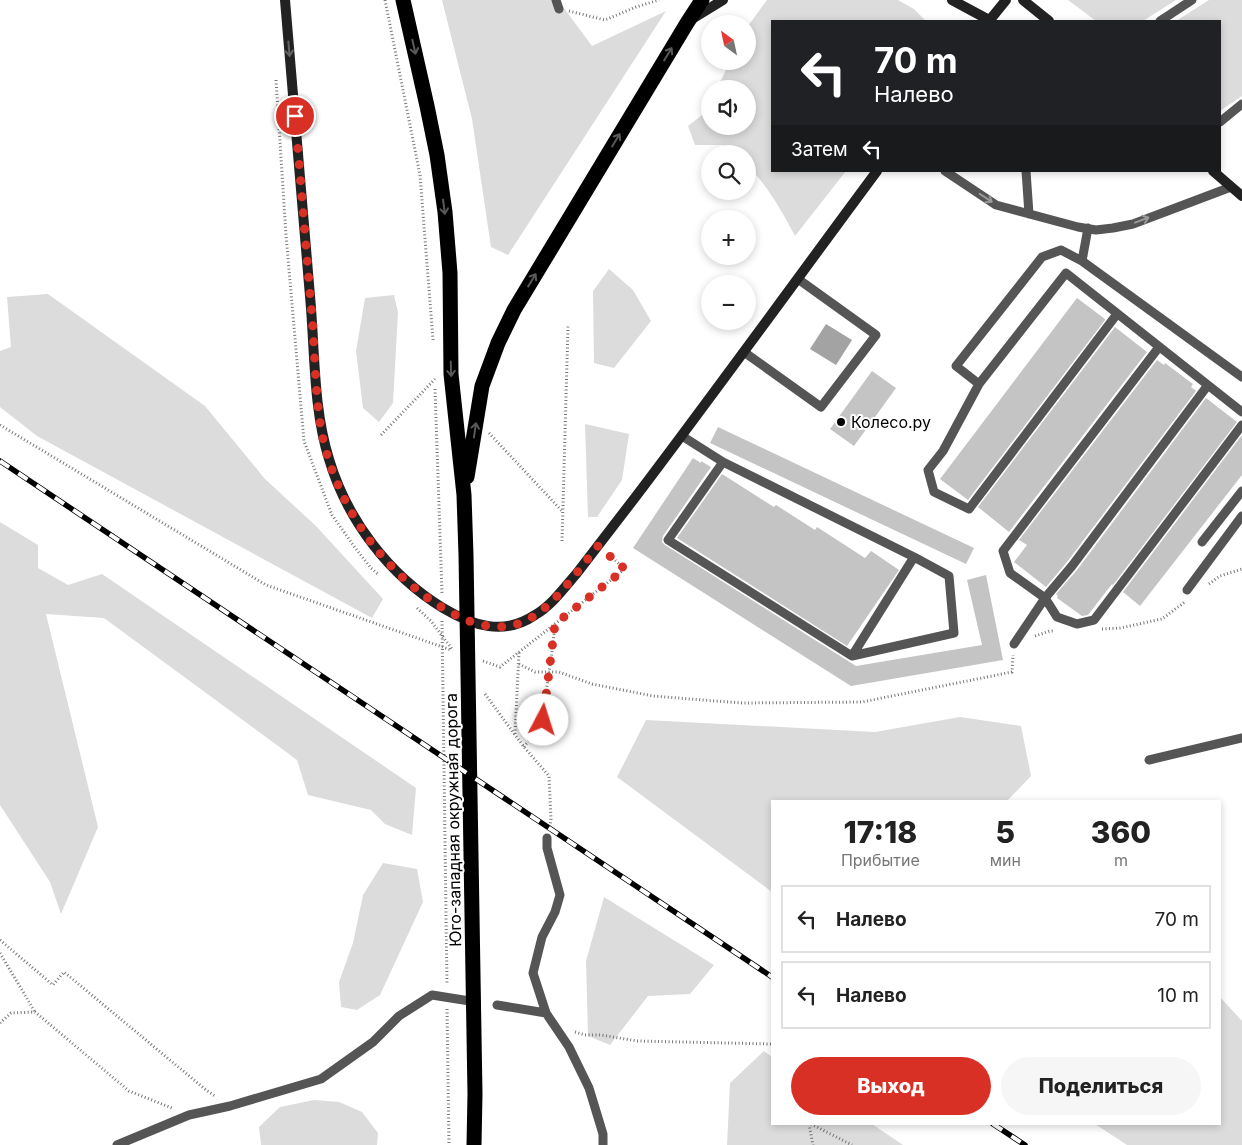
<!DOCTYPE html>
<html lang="ru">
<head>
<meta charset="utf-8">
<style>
	:root { --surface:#fff; --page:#f6f6f6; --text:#222; --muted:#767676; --line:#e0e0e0; --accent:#d93025 }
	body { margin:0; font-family:Inter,sans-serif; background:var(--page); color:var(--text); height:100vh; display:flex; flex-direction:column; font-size:19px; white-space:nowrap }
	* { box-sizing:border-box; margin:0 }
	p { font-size:16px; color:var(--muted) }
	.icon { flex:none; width:28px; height:28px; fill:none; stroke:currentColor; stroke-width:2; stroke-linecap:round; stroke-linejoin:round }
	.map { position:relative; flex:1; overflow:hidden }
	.sheet { position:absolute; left:771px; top:800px; width:450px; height:325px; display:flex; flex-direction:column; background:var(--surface); border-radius:0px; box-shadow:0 2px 8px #0003 }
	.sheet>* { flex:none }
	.guide { position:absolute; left:771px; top:20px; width:450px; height:152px; border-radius:0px; box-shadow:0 2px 8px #0003; background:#202124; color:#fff; overflow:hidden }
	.needle { width:32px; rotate:327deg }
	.fabs { position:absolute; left:701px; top:15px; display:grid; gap:10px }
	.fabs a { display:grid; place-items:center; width:55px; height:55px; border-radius:50%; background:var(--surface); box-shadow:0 2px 8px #0003; font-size:25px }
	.pin { position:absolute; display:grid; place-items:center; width:42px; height:42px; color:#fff; margin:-21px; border:2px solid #fff; border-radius:50%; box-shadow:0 1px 5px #0007 }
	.me { position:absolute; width:55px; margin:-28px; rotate:5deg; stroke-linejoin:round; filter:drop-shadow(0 0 4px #0008) }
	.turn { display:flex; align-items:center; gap:18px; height:105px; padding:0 20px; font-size:22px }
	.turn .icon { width:65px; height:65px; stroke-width:2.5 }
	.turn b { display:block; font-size:35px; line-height:42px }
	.then { display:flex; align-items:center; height:48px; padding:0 20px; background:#0003; gap:10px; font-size:19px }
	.eta { display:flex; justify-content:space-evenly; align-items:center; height:85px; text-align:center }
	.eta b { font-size:30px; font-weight:800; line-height:35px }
	.primary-button { display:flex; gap:10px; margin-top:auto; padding:10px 20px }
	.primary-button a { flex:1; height:58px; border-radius:30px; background:var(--accent); color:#fff; font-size:20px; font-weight:800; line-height:58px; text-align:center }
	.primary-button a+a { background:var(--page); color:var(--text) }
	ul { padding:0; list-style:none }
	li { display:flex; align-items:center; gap:15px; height:68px; margin:0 10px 8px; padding:0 10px; border:2px solid var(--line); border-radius:0px }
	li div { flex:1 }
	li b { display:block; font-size:19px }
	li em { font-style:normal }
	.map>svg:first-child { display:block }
</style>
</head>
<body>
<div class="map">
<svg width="1242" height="1145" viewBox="0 0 1242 1145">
	<rect width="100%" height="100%" fill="#fff"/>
	<!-- green -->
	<path fill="#dcdcdc" d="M442 0H558L592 46 666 11 508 255 491 247 472 119Z
		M767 0H898L914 9 926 21H772V171H846L795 236C783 213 767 184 748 167V154H733L723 145H695L688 126 706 112 710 104V126H748V89H717L730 61H748V26Z
		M1068 0H1176L1143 21H1096Z
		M1209 0H1242V96L1220 111V21H1176Z
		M609 269 633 290 651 321 614 368 594 363 593 291Z
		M48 294 205 406 265 479 316 526 383 599 372 618 37 436 0 407V351L11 347 7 297Z
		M394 295 398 312 393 403 379 422 363 408 356 351 365 298Z
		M585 424 629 434 622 480 597 517H588Z
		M0 522 38 545V568L68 585 102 574 416 788 412 835 385 824 371 810 308 795 297 760 104 618 46 614 98 827 61 914 50 882 0 805Z
		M960 717 1021 726 1031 776 1007 801H772V892L617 777 646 720 875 732Z
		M383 863 417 869 423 902 380 995 357 1010 341 1007 339 982 353 943 363 895Z
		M604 897 714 965 690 994 648 996 610 1045 588 1036 586 961Z
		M1220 997 1242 1021V1145H1127L1095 1124H1220Z
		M764 1051 772 1057V1124H872L903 1145H727L730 1083Z
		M314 1100 339 1102 362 1112 378 1133 377 1145H261L259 1127 280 1107Z"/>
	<!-- water -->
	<path fill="#a3a3a3" d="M826 324 852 340 836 365 810 349Z"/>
	<!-- building -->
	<path fill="#c4c4c4" d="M1077 298 1105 319V320L968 500 940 479Z
		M1115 327 1147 352 1009 532 978 507Z
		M1157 360 1164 365 1165 363 1193 384 1191 387 1196 391 1067 562 1046 587 1014 562 1027 545 1019 540Z
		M872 371 896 388 854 446 830 429Z
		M1206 398 1237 422 1113 585 1112 584 1088 615 1082 616 1057 598 1058 596 1056 594 1077 570Z
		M718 427 974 548 966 564 710 443Z
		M1242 435V475L1140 606 1123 592Z
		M693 458 701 463V461L711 467 663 536 662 542 665 545 856 666 982 645 967 580 986 575 1003 660 851 686 633 548Z
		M722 474 774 507 776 505 815 530 817 527 865 558 871 551 899 570 847 646 677 538Z"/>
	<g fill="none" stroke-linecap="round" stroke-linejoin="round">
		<!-- path -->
		<path stroke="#777" stroke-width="3" stroke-dasharray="1 2.5" stroke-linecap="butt" d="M385 0 420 175 433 340
			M569 11 605 20 636 7 659 0
			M276 80 286 235 304 441 332 515 356 549 371 568 378 574
			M435 389 442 593
			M0 425 266 585 451 650
			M489 433 562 511
			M381 435 435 379
			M562 541 568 326
			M1209 584 1220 576 1242 569
			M417 608 431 621 452 649
			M442 621 447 985
			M1102 629 1120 628 1162 619 1186 601
			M1035 636 1050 631H1055
			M483 661 500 667 625 569 607 553
			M519 664 535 672H559L592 684 653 696 715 701 743 703 862 702 1012 672 1013 655
			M485 694 524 747 549 776 551 819 550 826
			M515 734 519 652
			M524 747 543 720 545 699 552 652 555 624
			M0 940 53 985 64 972 206 1090 215 1096
			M0 953 35 1012
			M447 1009 449 1145
			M0 1023 11 1013 35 1012 129 1091 172 1108
			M575 1032 585 1035H601L637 1041 772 1044
			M809 1124 813 1145
			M811 1124 852 1145"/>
		<!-- lane -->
		<path stroke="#555" stroke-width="9" d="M556 0 559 9
			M1160 21 1192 0
			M1220 122 1242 104
			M945 171 996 205 1078 227 1096 230 1113 228 1133 224 1231 187
			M1026 171 1029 214
			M1088 228 1082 261 1242 377
			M1082 261 1061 250 1042 257 956 366 979 384 1066 273 1242 412
			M1159 347 1003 551 1010 573 1045 598 1072 566 1208 385
			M744 352 821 407 876 335 798 279
			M979 384 943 451 928 470 934 492 969 509 1117 314
			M682 436 723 462 914 557 852 656 668 540 723 462
			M1202 542 1242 491
			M1187 590 1242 516
			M1014 644 1045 598 1057 617 1077 624 1094 620 1242 425
			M852 656 954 633 949 576 914 557
			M1149 760 1242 738
			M547 838V848L560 895 555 912 542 937 533 973 546 1013 569 1047 589 1088 603 1134V1145
			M497 1005 546 1013
			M117 1145 189 1115 230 1106 321 1079 373 1042 399 1016 432 995 476 1002"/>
		<!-- secondary -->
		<path stroke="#222" stroke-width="10" d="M285 0C293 99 302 197 310 296 315 350 313 408 329 459 347 520 389 575 443 608 473 626 504 636 535 615 552 605 564 588 577 573 597 547 617 521 637 495 718 388 797 279 877 171
			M952 0 991 21
			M1023 0 1049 21
			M692 19 723 0
			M989 21 1006 0
			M1213 171 1242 196"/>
		<!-- highway -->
		<path stroke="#000" stroke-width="15" d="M403 0 427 106 437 155 445 212 450 273 451 374 464 495 466 555 475 1094 474 1145
			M467 477 482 386 498 343 514 310 687 23 702 0"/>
		<defs>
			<path id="rail" d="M0 461 772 977
				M993 1124 1025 1145"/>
		</defs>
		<!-- rail casing -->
		<use href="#rail" stroke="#000" stroke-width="5.5"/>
		<!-- rail -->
		<use href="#rail" stroke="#fff" stroke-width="4" stroke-dasharray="11" stroke-linecap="butt"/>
	</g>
	<!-- one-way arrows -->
	<defs><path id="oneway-shaft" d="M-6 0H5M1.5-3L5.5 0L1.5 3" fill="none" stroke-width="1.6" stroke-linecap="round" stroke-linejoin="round" transform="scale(1.25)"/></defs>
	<g stroke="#595959">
		<use href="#oneway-shaft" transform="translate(414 47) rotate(77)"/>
		<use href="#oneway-shaft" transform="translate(668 54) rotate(-59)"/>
		<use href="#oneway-shaft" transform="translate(616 140) rotate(-59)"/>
		<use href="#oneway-shaft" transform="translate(444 207) rotate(83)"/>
		<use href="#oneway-shaft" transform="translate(532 280) rotate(-59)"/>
		<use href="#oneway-shaft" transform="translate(451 369) rotate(88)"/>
		<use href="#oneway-shaft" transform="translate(475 430) rotate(-82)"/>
	</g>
	<use stroke="#646464" href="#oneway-shaft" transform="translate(289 49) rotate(85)"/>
	<g stroke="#999">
		<use href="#oneway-shaft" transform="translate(986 198) rotate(33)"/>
		<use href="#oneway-shaft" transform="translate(1142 220) rotate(-21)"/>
	</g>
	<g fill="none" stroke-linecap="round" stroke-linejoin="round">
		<!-- route -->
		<path stroke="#d93025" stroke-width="9" stroke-dasharray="0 16.2" d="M295 116C301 183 306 249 312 316 315 353 315 392 321 429 334 501 380 570 443 608 523 656 551 604 598 546L625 569 555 624 543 720"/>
	</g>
	<!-- markers -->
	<circle fill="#000" stroke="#fff" stroke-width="2" cx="841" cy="422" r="5"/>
	<g text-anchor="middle" stroke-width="4" stroke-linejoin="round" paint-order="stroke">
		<!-- poi labels -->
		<g font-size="16" fill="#000" stroke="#fff" text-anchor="start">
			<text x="851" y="428">Колесо.ру</text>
		</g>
		<!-- street labels -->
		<g font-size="16" fill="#000" stroke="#fff">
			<text transform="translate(453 820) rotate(-91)" y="6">Юго-западная окружная дорога</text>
		</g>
	</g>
</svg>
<div class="fabs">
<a><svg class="needle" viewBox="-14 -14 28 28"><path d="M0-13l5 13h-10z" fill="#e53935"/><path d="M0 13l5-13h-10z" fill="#767676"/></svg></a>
<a><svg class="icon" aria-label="sound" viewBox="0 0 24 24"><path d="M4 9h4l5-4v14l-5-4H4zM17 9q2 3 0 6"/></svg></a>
<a><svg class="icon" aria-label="search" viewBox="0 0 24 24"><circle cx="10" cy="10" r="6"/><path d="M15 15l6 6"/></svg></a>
<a>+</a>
<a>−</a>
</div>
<div class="pin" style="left:295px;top:116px;background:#d93025"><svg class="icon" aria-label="arrive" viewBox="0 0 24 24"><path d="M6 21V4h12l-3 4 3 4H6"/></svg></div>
<svg class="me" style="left:543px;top:720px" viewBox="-20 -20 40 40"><circle r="19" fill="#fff"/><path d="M0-13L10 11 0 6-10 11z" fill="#d93025"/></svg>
<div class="guide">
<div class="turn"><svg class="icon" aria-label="left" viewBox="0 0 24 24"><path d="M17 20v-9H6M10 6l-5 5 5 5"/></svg><div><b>70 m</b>Налево</div></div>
<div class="then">Затем<svg class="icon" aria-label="left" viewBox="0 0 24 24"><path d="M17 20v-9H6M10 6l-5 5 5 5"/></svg></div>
</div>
<section class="sheet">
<div class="eta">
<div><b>17:18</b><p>Прибытие</p></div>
<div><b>5</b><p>мин</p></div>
<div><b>360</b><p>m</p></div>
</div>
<ul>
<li><svg class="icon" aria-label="left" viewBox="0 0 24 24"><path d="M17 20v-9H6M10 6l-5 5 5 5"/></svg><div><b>Налево</b></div><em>70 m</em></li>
<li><svg class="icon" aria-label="left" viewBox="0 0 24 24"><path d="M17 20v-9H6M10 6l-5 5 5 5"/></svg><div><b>Налево</b></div><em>10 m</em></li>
</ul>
<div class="primary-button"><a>Выход</a><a>Поделиться</a></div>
</section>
</div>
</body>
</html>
